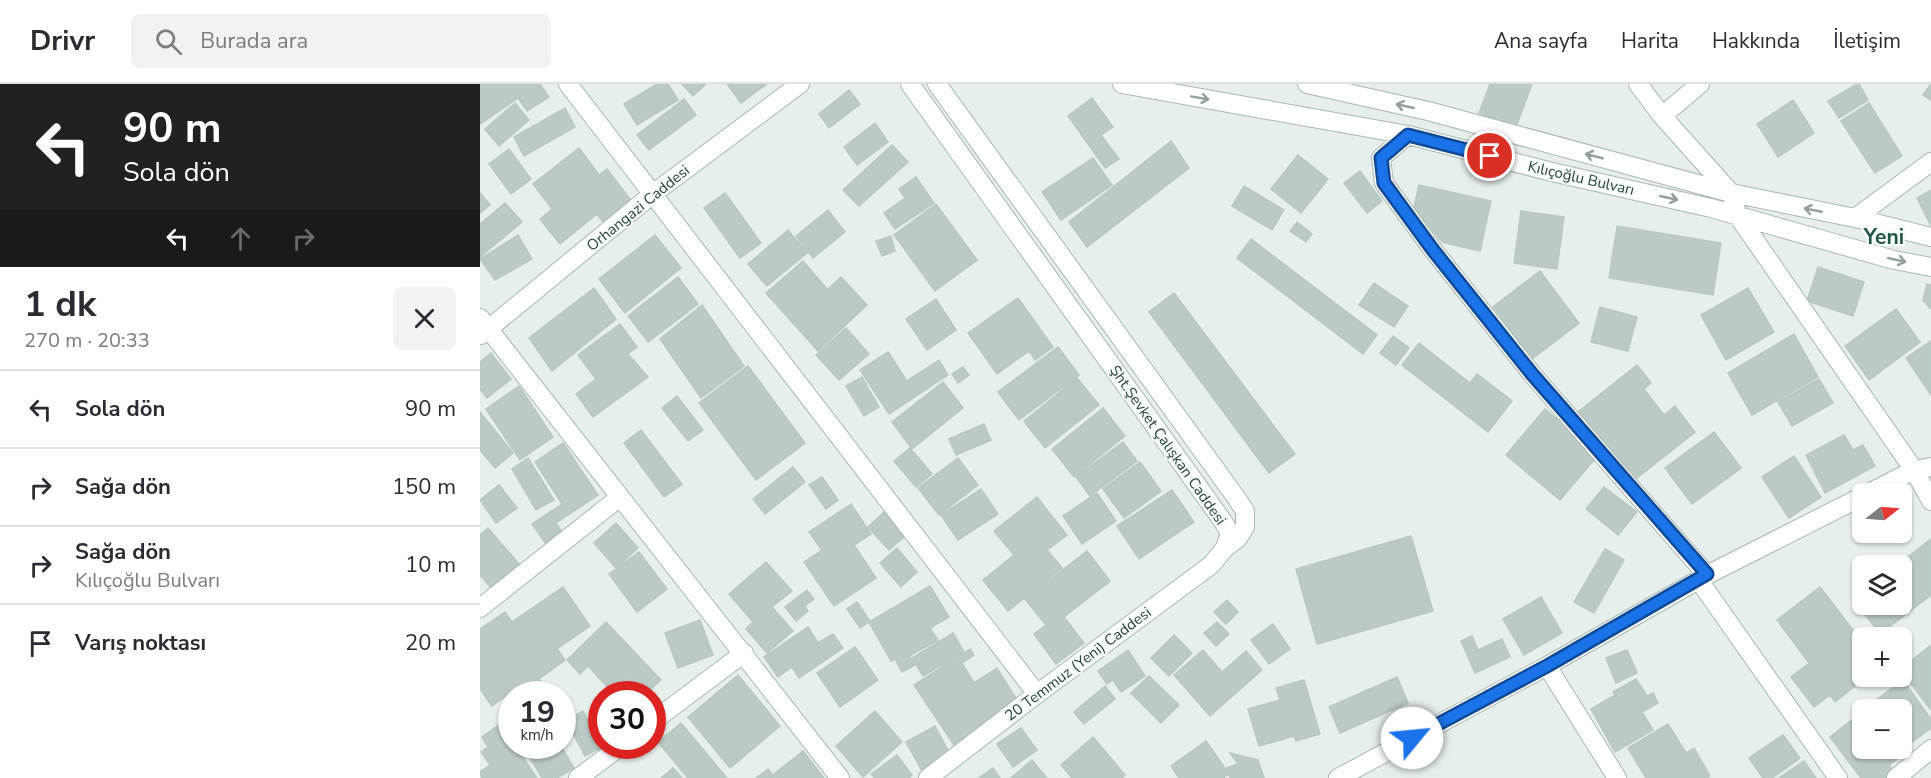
<!DOCTYPE html>
<html lang="tr">
<head>
<meta charset="utf-8">
<style>
	:root { --surface:#fff; --page:#f2f2f3; --text:#2b2b33; --muted:#7c7c81; --line:#e1e1e2 }
	body { margin:0; font-family:"Nunito Sans",sans-serif; background:var(--page); color:var(--text); height:100vh; display:flex; flex-direction:column; font-size:22px; white-space:nowrap }
	* { box-sizing:border-box; margin:0 }
	p { font-size:20px; color:var(--muted) }
	.icon { flex:none; width:33px; height:33px; fill:none; stroke:currentColor; stroke-width:2; stroke-linecap:round; stroke-linejoin:round }
	.map { position:relative; flex:1; overflow:hidden }
	.details { display:flex; flex-direction:column; background:var(--surface); width:480px }
	.details>* { flex:none }
	.guide { background:#202124; color:#fff; overflow:hidden }
	.needle { width:39px; rotate:73deg }
	.tools { position:absolute; left:1372px; top:399px; display:grid; gap:12px }
	.tools a { display:grid; place-items:center; width:60px; height:60px; border-radius:9px; background:var(--surface); box-shadow:0 2px 4px #0004; font-size:30px }
	.speed { position:absolute; left:18px; top:597px; display:flex; gap:12px; font-size:30px; font-weight:700; text-align:center }
	.speed>* { display:grid; place-content:center; width:78px; height:78px; border-radius:50%; background:var(--surface); box-shadow:0 2px 4px #0004; line-height:1 }
	.speed small { font-size:15px; font-weight:400 }
	.speed .limit { border:9px solid #d22; background:#fff; color:#111 }
	.pin { position:absolute; display:grid; place-items:center; width:51px; height:51px; color:#fff; margin:-26px; border:3px solid #fff; border-radius:50%; box-shadow:0 2px 6px #0007 }
	.me { position:absolute; width:66px; margin:-33px; rotate:62deg; stroke-linejoin:round; filter:drop-shadow(0 0 4px #0008) }
	.turn { display:flex; align-items:center; gap:21px; height:126px; padding:0 24px; font-size:27px }
	.turn .icon { width:78px; height:78px; stroke-width:2.5 }
	.turn b { display:block; font-size:42px; line-height:51px }
	.lanes { display:flex; align-items:center; height:57px; padding:0 24px; background:#0003; justify-content:center; gap:30px; direction:ltr }
	.lanes .off { opacity:.35 }
	.round { display:grid; place-items:center; flex:none; width:63px; height:63px; border-radius:9px; background:var(--page) }
	.headline { display:flex; align-items:center; justify-content:space-between; height:102px; padding:0 24px }
	h1 { font-size:36px; font-weight:700; line-height:45px }
	ul { padding:0; list-style:none }
	li { display:flex; align-items:center; gap:18px; height:78px; padding:0 24px; border-top:2px solid var(--line) }
	li div { flex:1 }
	li b { display:block; font-size:22px }
	li em { font-style:normal }
	header { display:flex; align-items:center; gap:36px; box-sizing:border-box; height:84px; padding:0 30px; background:var(--surface); border-bottom:2px solid var(--line) }
	header strong { font-size:28px }
	nav { display:flex; gap:33px; margin-inline-start:auto; font-size:21px }
	.search { width:420px; height:54px; background:var(--page); display:flex; align-items:center; gap:15px; box-sizing:border-box; padding:0 21px; border-radius:9px; color:var(--muted); font-size:22px }
	main { display:flex; flex:1; min-height:0 }
	.map>svg:first-child { display:block }
</style>
</head>
<body>
<header>
<strong>Drivr</strong>
<div class="search"><svg class="icon" aria-label="search" viewBox="0 0 24 24"><circle cx="10" cy="10" r="6"/><path d="M15 15l6 6"/></svg>Burada ara</div>
<nav><a>Ana sayfa</a><a>Harita</a><a>Hakkında</a><a>İletişim</a></nav>
</header>
<main>
<section class="details">
<div class="guide">
<div class="turn"><svg class="icon" aria-label="left" viewBox="0 0 24 24"><path d="M17 20v-9H6M10 6l-5 5 5 5"/></svg><div><b>90 m</b>Sola dön</div></div>
<div class="lanes"><svg class="icon" aria-label="left" viewBox="0 0 24 24"><path d="M17 20v-9H6M10 6l-5 5 5 5"/></svg><svg class="icon off" aria-label="ahead" viewBox="0 0 24 24"><path d="M12 20V5M6 11l6-6 6 6"/></svg><svg class="icon off" aria-label="right" viewBox="0 0 24 24"><path d="M7 20v-9h11M14 6l5 5-5 5"/></svg></div>
</div>
<div class="headline"><div><h1>1 dk</h1><p>270 m · 20:33</p></div><a class="round"><svg class="icon" aria-label="close" viewBox="0 0 24 24"><path d="M6 6l12 12M18 6L6 18"/></svg></a></div>
<ul>
<li><svg class="icon" aria-label="left" viewBox="0 0 24 24"><path d="M17 20v-9H6M10 6l-5 5 5 5"/></svg><div><b>Sola dön</b></div><em>90 m</em></li>
<li><svg class="icon" aria-label="right" viewBox="0 0 24 24"><path d="M7 20v-9h11M14 6l5 5-5 5"/></svg><div><b>Sağa dön</b></div><em>150 m</em></li>
<li><svg class="icon" aria-label="right" viewBox="0 0 24 24"><path d="M7 20v-9h11M14 6l5 5-5 5"/></svg><div><b>Sağa dön</b><p>Kılıçoğlu Bulvarı</p></div><em>10 m</em></li>
<li><svg class="icon" aria-label="arrive" viewBox="0 0 24 24"><path d="M6 21V4h12l-3 4 3 4H6"/></svg><div><b>Varış noktası</b></div><em>20 m</em></li>
</ul>
</section>
<div class="map">
<svg width="1451" height="694" viewBox="0 0 1451 694">
	<rect width="100%" height="100%" fill="#e6efeb"/>
	<!-- building -->
	<path fill="#bbcac4" stroke="#b8c9c2" stroke-width="1.5" d="M0 0H60L69 13 47 27 38 14 0 40Z
		M188 0 198 16 157 41 144 20 177 0Z
		M202 0H226L213 12Z
		M247 0H287L261 19Z
		M1010 0H1052L1036 43 999 29Z
		M1377 0H1379L1388 16 1359 34 1348 17Z
		M1451 0V16L1443 11Z
		M369 6 380 20 349 44 339 30Z
		M612 14 633 43 621 51 639 75 625 84 588 32Z
		M204 15 216 31 169 66 157 51Z
		M1313 16 1334 49 1298 73 1277 40Z
		M35 19 49 36 19 62 5 45Z
		M1389 19 1422 72 1395 89 1361 37Z
		M85 24 95 43 44 72 34 53Z
		M395 39 408 58 377 81 364 63Z
		M691 57 709 84 607 163 589 138Z
		M412 61 428 78 379 122 363 106Z
		M99 64 119 91 127 85 151 116 123 138 117 130 80 160 60 135 72 125 53 100Z
		M29 65 51 95 31 110 9 80Z
		M818 71 848 95 821 129 791 105Z
		M613 74 632 101 581 136 562 108Z
		M880 87 902 117 887 129 864 99Z
		M436 93 454 119 415 145 404 129 425 114 419 105Z
		M939 101 1011 117 1000 167 962 158 934 123Z
		M764 102 804 126 792 146 752 122Z
		M1451 106V142L1437 114Z
		M0 109 10 121 0 129Z
		M245 109 281 159 260 174 224 124Z
		M25 119 42 138 0 173V140Z
		M456 120 497 176 455 207 414 151Z
		M348 126 365 148 333 174 316 152Z
		M1041 127 1084 133 1077 185 1034 179Z
		M817 138 832 150 826 158 810 147Z
		M1137 142 1241 159 1233 211 1129 194Z
		M308 146 327 169 287 202 268 180Z
		M38 151 52 175 15 196 0 175Z
		M175 151 201 184 145 229 119 195Z
		M411 152 415 167 402 172 396 157Z
		M771 155 897 251 883 270 757 174Z
		M323 177 347 205 311 237 286 209Z
		M1338 183 1384 198 1373 232 1327 217Z
		M1060 187 1099 239 1052 275 1013 223Z
		M198 193 218 220 168 258 148 232Z
		M361 193 387 221 338 267 312 238Z
		M894 199 928 222 914 243 879 221Z
		M1447 200 1451 201V225L1443 216Z
		M114 204 136 235 72 287 49 254Z
		M1268 204 1294 248 1246 276 1221 231Z
		M694 209 815 370 789 389 669 228Z
		M538 214 573 263 555 276 549 267 517 290 488 249Z
		M456 215 476 246 447 266 426 235Z
		M222 221 264 282 221 314 180 255Z
		M1120 223 1157 233 1148 267 1111 258Z
		M1416 225 1440 258 1389 296 1365 262Z
		M140 240 157 263 115 294 98 271Z
		M366 244 389 270 359 296 336 271Z
		M1314 250 1338 293 1272 331 1248 289Z
		M913 252 929 264 916 281 900 269Z
		M1451 257V311L1426 274Z
		M939 259 990 299 997 290 1032 317 1008 348 922 281Z
		M578 263 599 291 539 336 518 308Z
		M408 268 427 297 459 276 468 291 409 330 380 286Z
		M11 269 31 295 7 314 0 305V278Z
		M149 271 168 293 113 333 96 310Z
		M1157 281 1171 299 1164 305 1184 331 1195 322 1215 348 1152 398 1098 328Z
		M268 282 325 359 276 396 219 319Z
		M483 283 489 291 478 299 472 290Z
		M382 293 399 323 384 332 366 302Z
		M597 294 619 321 565 364 544 337Z
		M1339 295 1353 319 1312 342 1298 318Z
		M463 298 483 324 432 365 412 338Z
		M39 302 73 353 40 376 6 325Z
		M197 312 223 346 208 357 182 324Z
		M623 324 645 352 594 393 572 365Z
		M1065 325 1119 370 1080 416 1026 371Z
		M0 328 33 369 15 384 0 366Z
		M504 340 511 356 476 371 469 355Z
		M161 346 202 400 184 413 144 359Z
		M1234 348 1261 384 1212 420 1185 384Z
		M1364 351 1373 366 1383 361 1395 382 1345 409 1326 371Z
		M643 358 657 377 610 412 596 393Z
		M83 359 118 411 76 439 85 452 68 463 52 440 82 420 55 378Z
		M430 364 452 390 436 403 414 377Z
		M1314 372 1341 413 1309 434 1282 393Z
		M48 374 74 416 56 426 32 385Z
		M478 374 498 401 459 431 438 404Z
		M660 378 681 407 644 434 623 405Z
		M313 383 325 398 285 430 273 415Z
		M342 393 358 416 346 425 329 401Z
		M19 401 37 424 16 439 0 416Z
		M1124 403 1157 428 1138 451 1106 425Z
		M501 405 518 430 478 456 461 431Z
		M692 406 714 438 659 475 637 442Z
		M617 409 636 437 602 460 583 432Z
		M557 413 587 451 567 466 582 484 528 527 503 496 534 471 514 447Z
		M371 420 391 450 374 461 396 494 354 522 324 478 342 466 329 448Z
		M404 428 425 452 409 466 388 443Z
		M136 439 158 464 136 484 114 459Z
		M8 444 39 480 11 504 0 491V451Z
		M931 452 953 527 837 560 816 485Z
		M1451 455V511L1400 550 1373 514 1383 506V520H1422V482H1416Z
		M417 464 437 488 421 503 400 479Z
		M1125 465 1144 476 1114 529 1094 518Z
		M607 467 630 497 584 533 604 559 576 580 554 550 566 541 545 515Z
		M159 468 187 505 157 528 129 490Z
		M286 478 312 507 292 523 313 547 287 569 266 545 273 538 249 510Z
		M450 502 469 533 450 544 458 556 429 572 435 581 422 588 415 575 411 577 389 538Z
		M83 503 110 542 77 565 85 576 59 595 70 610H32V619L26 612 12 622 0 605V545L25 528 32 538Z
		M1340 503 1373 546 1329 579 1297 536Z
		M327 506 334 515 325 522 328 527 316 537 305 523Z
		M1061 513 1082 549 1044 571 1023 535Z
		M747 516 758 528 746 540 734 528Z
		M377 518 390 537 380 544 367 525Z
		M220 536 233 571 198 584 185 549Z
		M126 538 181 596 166 610H134L108 582 100 590 87 576Z
		M737 538 749 550 736 562 724 549Z
		M793 540 810 565 789 580 771 556Z
		M328 543 338 559 353 550 363 564 319 594 312 583 298 593 284 573Z
		M1371 548 1383 564V587L1371 596 1375 602 1355 618 1350 611 1334 623 1311 593Z
		M473 549 484 568 443 592 432 574Z
		M694 551 712 569 689 592 671 574Z
		M992 552 998 566 1022 555 1030 573 995 589 981 557Z
		M1451 561V626L1422 588V584Z
		M375 563 398 596 360 623 337 589Z
		M490 565 494 571 482 579 494 599 517 584 539 619 474 661 434 601Z
		M648 566 665 592 641 608 633 596 627 600 618 587Z
		M723 566 742 588 766 567 782 586 730 632 694 591Z
		M1147 566 1157 589 1136 599 1126 574Z
		M258 591 300 642 250 684 208 633Z
		M669 592 699 621 681 639 651 609Z
		M917 593 928 619 860 649 849 623Z
		M1156 595 1167 612 1173 609 1178 619 1162 628 1173 646 1135 668 1111 625 1135 611 1133 608Z
		M824 596 840 650 816 657 814 652 779 662 768 625 800 616 796 604Z
		M1423 596 1451 635V644L1424 664 1422 661V626H1396L1392 619Z
		M625 602 635 615 604 640 594 628Z
		M103 627 109 639 122 633V662H124L105 672 86 636Z
		M395 627 422 658 383 693 356 662Z
		M1383 627V664H1415L1421 672 1409 681 1414 688 1405 694H1381L1350 653Z
		M201 639 247 694H208L178 658Z
		M20 640 32 657V662H35L57 694H2L0 690V688L10 681 1 668 8 663 2 653Z
		M1188 640 1206 669 1214 664 1230 692 1226 694H1166L1148 664Z
		M455 642 471 672 442 687 426 658Z
		M541 644 557 666 533 683 517 660Z
		M1303 651 1320 674 1292 694H1283L1269 674Z
		M613 653 645 691 642 694H592L581 681Z
		M726 657 749 690 743 694H699L691 682Z
		M43 662H81L94 684 77 694H62Z
		M323 667 344 694H297L294 690Z
		M750 669 778 676 784 694H750L747 684 758 680Z
		M417 671 432 691 429 694H395L391 690Z
		M552 676 567 694H531Z
		M1324 677 1336 694H1299Z
		M193 684 202 694H181Z
		M513 684 520 694H499Z
		M288 685 295 694H276Z"/>
	<g fill="none" stroke-linecap="round" stroke-linejoin="round">
		<defs>
			<path id="minor" d="M88 0 557 610
				M430 0 742 436 750 449 745 464
				M642 0 928 51 1072 88 1231 124 1414 176 1451 183
				M827 0 948 27 1251 109 1375 134 1451 153
				M1158 0 1182 32 1251 109 1258 132 1434 386 1451 417
				M1182 32 1220 0
				M928 51 901 74 904 99 953 166 1052 290 1227 491
				M1375 134 1451 78
				M0 234 360 694
				M1 251 174 109 320 0
				M1387 410 1434 386 1451 383
				M1218 495 1358 694
				M0 524 140 413
				M1067 582 1137 694
				M172 638 264 569
				M98 694 141 662
				M448 694 557 610 731 481 745 464 758 454 765 443V427L755 412 457 0
				M858 694 1067 582 1227 491 1383 412
				M1416 694 1451 665"/>
		</defs>
		<!-- minor casing -->
		<use href="#minor" stroke="#a8b8b2" stroke-width="20"/>
		<!-- minor -->
		<use href="#minor" stroke="#fff" stroke-width="18"/>
	</g>
	<!-- one-way arrows -->
	<defs><path id="oneway-shaft" d="M-6 0H5M1.5-3L5.5 0L1.5 3" fill="none" stroke-width="1.6" stroke-linecap="round" stroke-linejoin="round" transform="scale(1.5)"/></defs>
	<g stroke="#92a09c">
		<use href="#oneway-shaft" transform="translate(720 14) rotate(10)"/>
		<use href="#oneway-shaft" transform="translate(925 22) rotate(-167)"/>
		<use href="#oneway-shaft" transform="translate(1114 72) rotate(-165)"/>
		<use href="#oneway-shaft" transform="translate(1189 114) rotate(13)"/>
		<use href="#oneway-shaft" transform="translate(1333 126) rotate(-169)"/>
		<use href="#oneway-shaft" transform="translate(1417 176) rotate(13)"/>
	</g>
	<g fill="none" stroke-linecap="round" stroke-linejoin="round">
		<defs>
			<path id="route" d="M932 654 1067 582 1227 490 1052 290 953 166 904 99 901 74 928 51 1010 72"/>
		</defs>
		<!-- route casing -->
		<use href="#route" stroke="#114b97" stroke-width="15"/>
		<!-- route -->
		<use href="#route" stroke="#1a73e8" stroke-width="10"/>
	</g>
	<g text-anchor="middle" stroke-width="4.5" stroke-linejoin="round" paint-order="stroke">
		<!-- street labels -->
		<g font-size="15" fill="#24423a" stroke="#f7fbf9">
			<text transform="translate(1101 94) rotate(13)" y="5">Kılıçoğlu Bulvarı</text>
			<text transform="translate(158 124) rotate(-39)" y="5">Orhangazi Caddesi</text>
			<text transform="translate(688 361) rotate(55)" y="5">Şht.Şevket Çalışkan Caddesi</text>
			<text transform="translate(598 580) rotate(-37)" y="5">20 Temmuz (Yeni) Caddesi</text>
		</g>
		<!-- district labels -->
		<g font-size="21" font-weight="bold" fill="#1f5548" stroke="#f7fbf9">
			<text x="1404" y="160">Yeni</text>
		</g>
	</g>
</svg>
<div class="tools">
<a><svg class="needle" viewBox="-14 -14 28 28"><path d="M0-13l5 13h-10z" fill="#e53935"/><path d="M0 13l5-13h-10z" fill="#7c7c81"/></svg></a>
<a><svg class="icon" aria-label="layers" viewBox="0 0 24 24"><path d="M12 4l9 5-9 5-9-5zM3 14l9 5 9-5"/></svg></a>
<a>+</a>
<a>−</a>
</div>
<div class="speed"><div>19<small>km/h</small></div><div class="limit">30</div></div>
<div class="pin" style="left:1010px;top:72px;background:#d93025"><svg class="icon" aria-label="arrive" viewBox="0 0 24 24"><path d="M6 21V4h12l-3 4 3 4H6"/></svg></div>
<svg class="me" style="left:932px;top:654px" viewBox="-20 -20 40 40"><circle r="19" fill="#fff"/><path d="M0-13L10 11 0 6-10 11z" fill="#1a73e8"/></svg>
</div>
</main>
</body>
</html>
